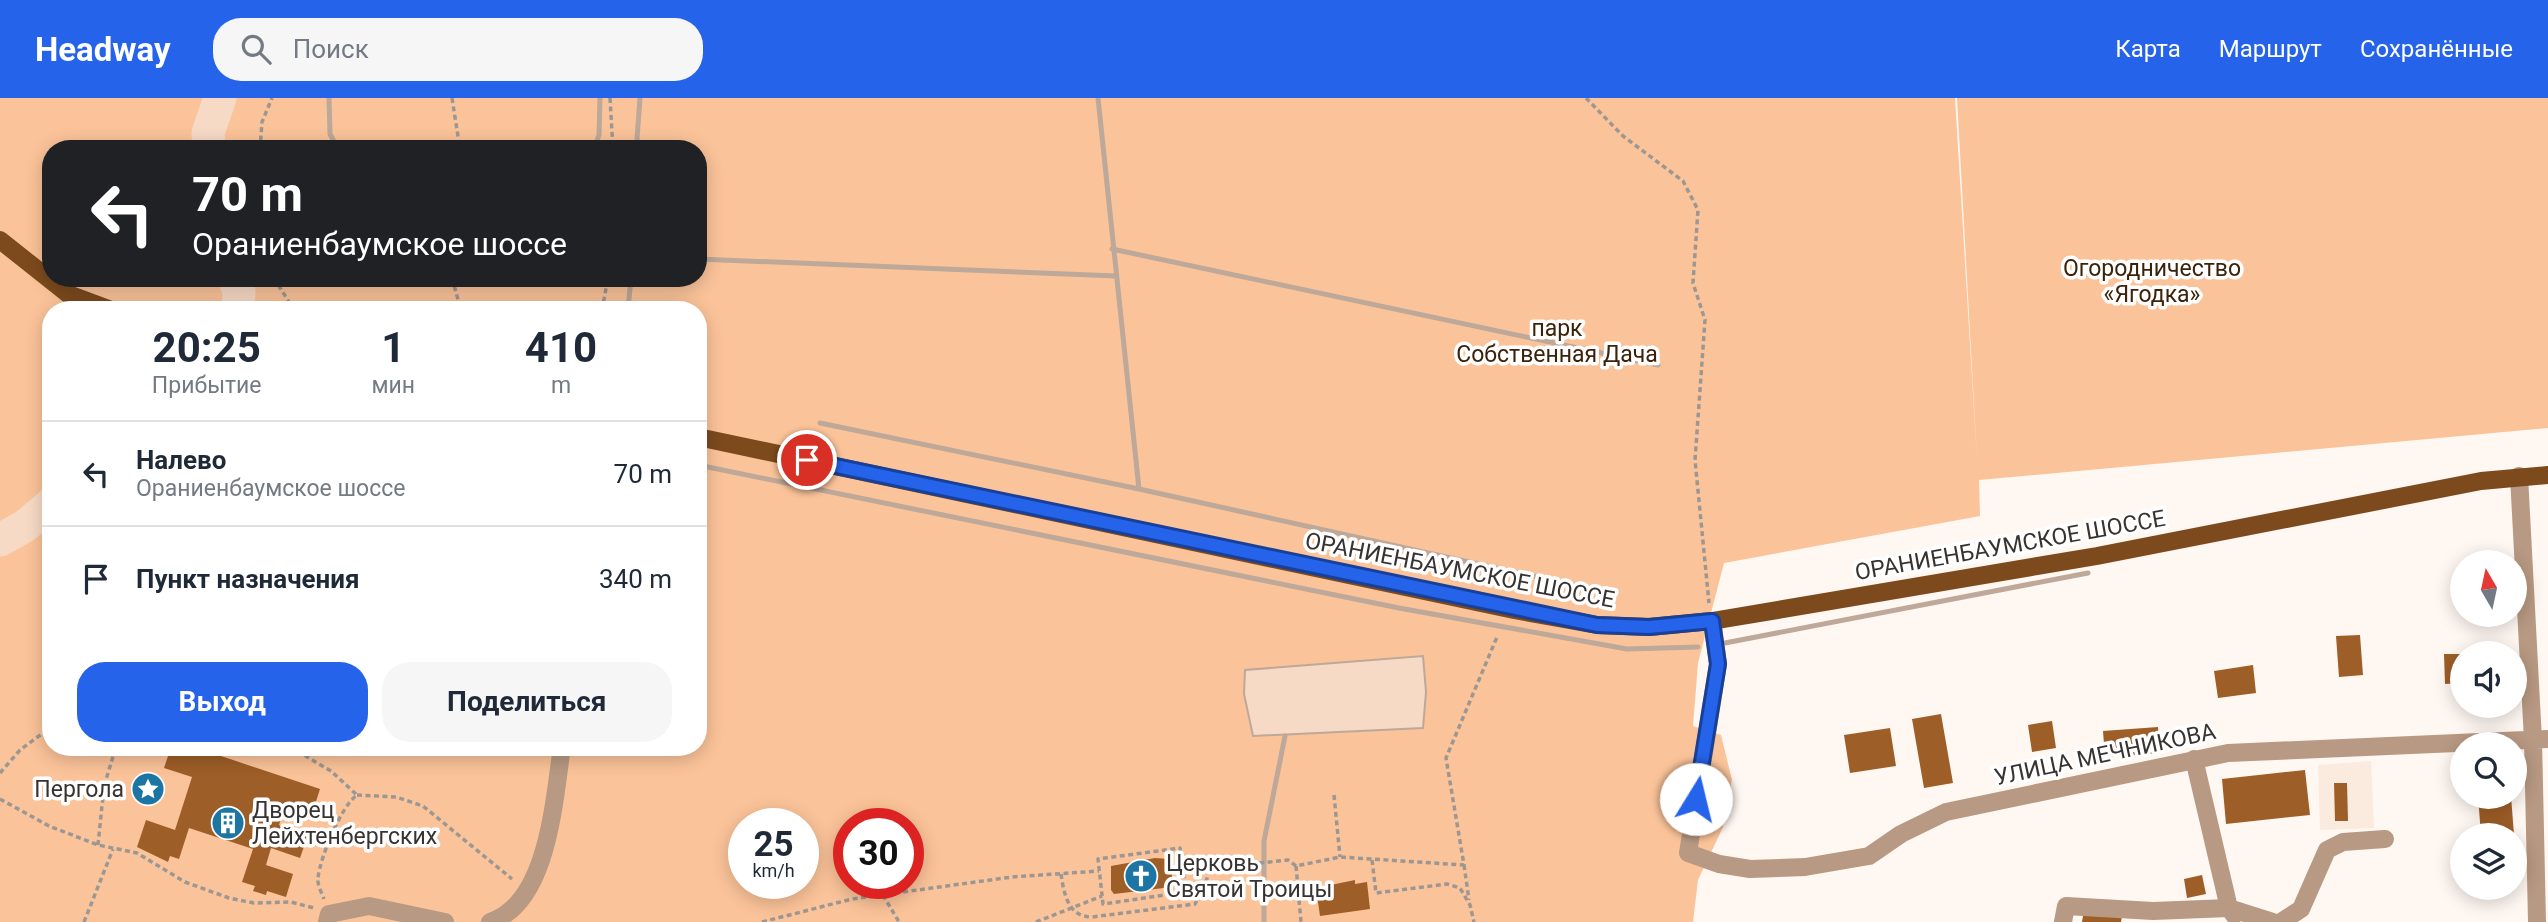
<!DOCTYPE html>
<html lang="ru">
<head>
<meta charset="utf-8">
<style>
	:root { --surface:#fff; --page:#f6f6f7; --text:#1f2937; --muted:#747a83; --line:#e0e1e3; --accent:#2563eb }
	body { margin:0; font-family:Roboto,sans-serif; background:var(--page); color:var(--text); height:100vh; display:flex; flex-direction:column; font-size:26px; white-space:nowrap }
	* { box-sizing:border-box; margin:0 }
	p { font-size:23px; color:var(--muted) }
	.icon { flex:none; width:38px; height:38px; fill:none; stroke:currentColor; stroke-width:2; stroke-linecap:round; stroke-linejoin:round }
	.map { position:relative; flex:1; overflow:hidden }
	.panel { position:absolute; left:42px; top:203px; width:665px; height:455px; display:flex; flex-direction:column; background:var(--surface); border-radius:28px; box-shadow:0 4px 18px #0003 }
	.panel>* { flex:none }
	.banner { position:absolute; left:42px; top:42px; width:665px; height:147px; border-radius:28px; box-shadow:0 4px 18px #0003; background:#202124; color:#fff; overflow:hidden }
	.needle { width:46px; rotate:351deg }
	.controls { position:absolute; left:2450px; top:452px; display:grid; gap:14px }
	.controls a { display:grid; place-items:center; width:77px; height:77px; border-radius:50%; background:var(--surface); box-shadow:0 4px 18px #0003; font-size:35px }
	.speed { position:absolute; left:728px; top:710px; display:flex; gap:14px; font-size:35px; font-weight:700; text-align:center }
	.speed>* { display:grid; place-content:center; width:91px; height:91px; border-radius:50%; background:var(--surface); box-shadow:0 4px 18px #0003; line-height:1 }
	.speed small { font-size:18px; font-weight:400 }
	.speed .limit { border:10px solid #d22; background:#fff; color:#111 }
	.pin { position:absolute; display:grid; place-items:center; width:60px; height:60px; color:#fff; margin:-30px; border:4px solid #fff; border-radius:50%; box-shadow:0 2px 7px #0007 }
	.me { position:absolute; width:77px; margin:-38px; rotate:9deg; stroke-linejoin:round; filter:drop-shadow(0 0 5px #0008) }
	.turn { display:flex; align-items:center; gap:24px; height:147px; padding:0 35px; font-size:32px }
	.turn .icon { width:91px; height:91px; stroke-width:2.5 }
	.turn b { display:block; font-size:49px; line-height:60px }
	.eta { display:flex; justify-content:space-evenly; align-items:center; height:119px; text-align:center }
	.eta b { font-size:42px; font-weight:700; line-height:49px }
	.primary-button { display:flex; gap:14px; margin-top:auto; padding:14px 35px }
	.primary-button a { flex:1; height:80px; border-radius:28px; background:var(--accent); color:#fff; font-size:28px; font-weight:700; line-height:80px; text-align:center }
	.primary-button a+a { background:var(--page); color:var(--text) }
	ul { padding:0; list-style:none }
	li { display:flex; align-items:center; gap:21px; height:105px; padding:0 35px; border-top:2px solid var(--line) }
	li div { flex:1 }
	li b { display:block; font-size:26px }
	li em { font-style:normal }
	header { display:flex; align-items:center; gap:42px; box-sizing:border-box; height:98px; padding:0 35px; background:var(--accent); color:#fff }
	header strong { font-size:33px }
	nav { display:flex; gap:38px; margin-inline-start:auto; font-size:24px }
	.search { width:490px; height:63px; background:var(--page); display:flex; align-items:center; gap:18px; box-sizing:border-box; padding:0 24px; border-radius:28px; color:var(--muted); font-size:26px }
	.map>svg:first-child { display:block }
</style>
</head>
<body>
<header>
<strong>Headway</strong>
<div class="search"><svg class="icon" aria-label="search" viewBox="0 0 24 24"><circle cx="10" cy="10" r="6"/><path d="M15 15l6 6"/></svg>Поиск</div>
<nav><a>Карта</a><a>Маршрут</a><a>Сохранённые</a></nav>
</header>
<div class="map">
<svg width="2548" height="824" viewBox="0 0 2548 824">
	<rect width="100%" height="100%" fill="#fff7f1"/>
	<!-- built -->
	<path fill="#fbeade" d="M2371 663 2374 730 2320 732 2318 667Z"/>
	<!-- green -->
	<path fill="#fbc399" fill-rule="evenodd" d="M0 0H1955L1977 361 1957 0H2548V330L1979 382 1980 418 1724 465 1698 565 1693 628 1721 637 1732 682 1723 729 1698 782 1693 824H0ZM51 51H698V180H51ZM51 212H698V649H51ZM744 726H803V786H744ZM849 726H908V786H849Z"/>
	<!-- water -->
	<path fill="#f7dac5" stroke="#bda899" stroke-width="2" d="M1423 558 1426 594 1423 630 1253 638 1244 596 1245 572Z"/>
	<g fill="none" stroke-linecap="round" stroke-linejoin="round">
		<!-- stream -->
		<path stroke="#bda899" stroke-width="5" d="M329 0 330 36 338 51
			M1098 0 1139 391
			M594 51 599 37 600 0
			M640 51 637 41 640 0
			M1112 151 1658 267
			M698 161 1116 178
			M628 212 631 180
			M820 325 1139 391 1582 489
			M698 367 1399 510 1627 551 1698 549
			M1725 545 2088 475
			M1264 824V743L1285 638"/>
		<!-- river -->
		<path stroke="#f7dac5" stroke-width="33" d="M209 51 208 35 220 0
			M234 180 239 193 238 212
			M0 442 25 428 51 406"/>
	</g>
	<!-- building -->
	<path fill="#9e5e27" d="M2360 537 2363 577 2339 579 2336 538Z
		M2444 556H2462V585L2445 586Z
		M2253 567 2256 595 2218 600 2214 573Z
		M1941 616 1953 685 1924 690 1912 621Z
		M2052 623 2056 650 2032 654 2028 627Z
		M2158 629 2160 655 2105 659 2103 633Z
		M1890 630 1896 668 1850 675 1844 637Z
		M171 649H194L320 691 311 719 284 711 279 727 308 737 300 760 271 750 266 767 293 776 286 799 267 793 266 797 253 793 255 788 242 784 253 751 189 730 179 761 170 758 168 764 137 749 146 722 175 732 192 679 164 670Z
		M2305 672 2310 717 2226 726 2222 681Z
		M2334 685H2347L2348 723H2335Z
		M2478 698H2511L2514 737H2481Z
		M1155 760 1169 761 1172 765V789L1114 796 1111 792V768Z
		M2202 777 2206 796 2187 800 2184 781Z
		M1355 782V786L1367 784 1370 811 1320 818 1316 790Z
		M2084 812 2122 818 2121 824H2082Z"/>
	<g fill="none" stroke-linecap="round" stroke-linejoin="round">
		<!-- path -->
		<path stroke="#9d9793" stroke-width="3.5" stroke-dasharray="5 3.5" stroke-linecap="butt" d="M452 0 460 51
			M610 0 613 51
			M1586 0 1623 38 1683 83 1698 112 1693 185 1705 222 1695 362 1709 505
			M260 51 262 24 272 0
			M274 180 294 212
			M452 180 461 212
			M602 212 608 180
			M290 649 331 673 357 697C341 708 320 760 318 780 317 787 322 795 324 801
			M0 675 20 652 51 629
			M357 697 396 699 423 708 512 781
			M1334 697 1340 759
			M0 701 49 728 98 747 137 755 185 784 229 800 254 805 291 804 314 810
			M98 747 104 688 116 649
			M1180 750 1186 794 1103 806 1098 761Z
			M1372 762 1376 795 1447 786 1460 790 1470 807 1474 824
			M1464 767 1469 802
			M1296 768 1301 824
			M1183 773 1288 762 1296 768 1340 759 1464 767 1446 660 1497 539
			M1061 776C1064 796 1068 819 1092 819L1195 806 1212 770
			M883 797 899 824
			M84 824 113 751
			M762 824 852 801 1012 779 1099 773
			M1036 824 1102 798"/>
		<!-- minor -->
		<path stroke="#b89983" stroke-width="18" d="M2519 378 2533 642 2537 824
			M1712 523 1718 566 1688 755 1719 766 1750 771 1805 769 1869 758 1901 736 1946 714 2228 655 2548 641
			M2194 661 2229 810 2234 817
			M327 824 329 816 369 808 445 824
			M490 824C549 805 554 700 562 649
			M2063 824 2066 808 2153 813 2229 810 2273 824
			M2281 824 2301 811 2327 752 2343 744 2385 741"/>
		<!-- major -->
		<path stroke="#7d4a1d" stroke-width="18" d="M0 142 68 196 111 212
			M698 339 1514 512 1597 527 1649 529 1712 523 2097 458 2481 383 2548 377"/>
	</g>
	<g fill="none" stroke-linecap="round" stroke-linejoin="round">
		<defs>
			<path id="route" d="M807 362 1597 527 1649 529 1712 523 1718 566 1696 701"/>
		</defs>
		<!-- route casing -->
		<use href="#route" stroke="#184099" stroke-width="18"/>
		<!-- route -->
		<use href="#route" stroke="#2563eb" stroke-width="12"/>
	</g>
	<!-- icons -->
	<defs>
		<symbol id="sight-disc" viewBox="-11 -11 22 22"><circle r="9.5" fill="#1d75a4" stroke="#fff"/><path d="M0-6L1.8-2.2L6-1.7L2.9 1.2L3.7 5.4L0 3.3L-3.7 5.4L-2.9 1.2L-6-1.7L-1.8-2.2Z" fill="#fff"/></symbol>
		<symbol id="building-disc" viewBox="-11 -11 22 22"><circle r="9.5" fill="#1d75a4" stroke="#fff"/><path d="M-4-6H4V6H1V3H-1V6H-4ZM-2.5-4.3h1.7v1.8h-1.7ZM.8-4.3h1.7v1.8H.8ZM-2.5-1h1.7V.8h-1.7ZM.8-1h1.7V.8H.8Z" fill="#fff"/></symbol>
		<symbol id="church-disc" viewBox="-11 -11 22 22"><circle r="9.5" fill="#1d75a4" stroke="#fff"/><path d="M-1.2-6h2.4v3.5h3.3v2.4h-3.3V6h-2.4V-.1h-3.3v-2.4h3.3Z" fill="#fff"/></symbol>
	</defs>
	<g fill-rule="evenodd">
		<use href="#sight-disc" x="129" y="672" width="38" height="38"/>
		<use href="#building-disc" x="209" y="706" width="38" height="38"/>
		<use href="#church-disc" x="1122" y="759" width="38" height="38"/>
	</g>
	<g text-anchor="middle" stroke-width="7" stroke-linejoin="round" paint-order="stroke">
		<!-- park labels -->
		<g font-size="23" fill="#3d220a" stroke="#fff">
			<text x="2152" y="178">Огородничество<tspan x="2152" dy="26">«Ягодка»</tspan></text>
			<text x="1557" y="238">парк<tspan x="1557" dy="26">Собственная Дача</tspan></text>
		</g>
		<!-- street labels -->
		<g font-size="23" fill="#373331" stroke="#fff">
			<text transform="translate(2010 447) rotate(-10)" y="8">ОРАНИЕНБАУМСКОЕ ШОССЕ</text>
			<text transform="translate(1460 472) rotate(11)" y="8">ОРАНИЕНБАУМСКОЕ ШОССЕ</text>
			<text transform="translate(2105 656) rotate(-12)" y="8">УЛИЦА МЕЧНИКОВА</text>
		</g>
		<!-- poi labels -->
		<g font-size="23" fill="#373331" stroke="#fff" text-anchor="start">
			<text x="124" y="699" text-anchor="end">Пергола</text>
			<text x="252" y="720">Дворец<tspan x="252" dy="26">Лейхтенбергских</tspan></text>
			<text x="1166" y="773">Церковь<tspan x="1166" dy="26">Святой Троицы</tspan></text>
		</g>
	</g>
</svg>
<div class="controls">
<a><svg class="needle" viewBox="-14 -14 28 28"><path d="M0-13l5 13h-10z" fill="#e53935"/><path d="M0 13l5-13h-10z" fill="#747a83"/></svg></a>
<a><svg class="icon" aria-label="sound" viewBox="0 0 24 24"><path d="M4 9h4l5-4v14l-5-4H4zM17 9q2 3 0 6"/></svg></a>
<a><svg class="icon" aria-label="search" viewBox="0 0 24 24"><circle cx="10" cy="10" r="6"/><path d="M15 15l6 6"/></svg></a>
<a><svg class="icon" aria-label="layers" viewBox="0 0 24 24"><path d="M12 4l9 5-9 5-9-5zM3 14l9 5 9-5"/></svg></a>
</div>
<div class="speed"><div>25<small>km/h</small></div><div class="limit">30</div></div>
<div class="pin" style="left:807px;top:362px;background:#d93025"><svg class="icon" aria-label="arrive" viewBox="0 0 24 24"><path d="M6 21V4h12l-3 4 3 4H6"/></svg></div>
<svg class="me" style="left:1696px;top:701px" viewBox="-20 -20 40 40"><circle r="19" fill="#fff"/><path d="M0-13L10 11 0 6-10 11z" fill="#2563eb"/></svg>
<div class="banner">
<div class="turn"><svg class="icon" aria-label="left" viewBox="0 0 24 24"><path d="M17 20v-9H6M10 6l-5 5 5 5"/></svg><div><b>70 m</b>Ораниенбаумское шоссе</div></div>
</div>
<section class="panel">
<div class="eta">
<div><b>20:25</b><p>Прибытие</p></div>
<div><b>1</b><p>мин</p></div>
<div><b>410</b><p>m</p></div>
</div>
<ul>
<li><svg class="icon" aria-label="left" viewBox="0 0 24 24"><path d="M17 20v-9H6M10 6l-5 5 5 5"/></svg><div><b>Налево</b><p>Ораниенбаумское шоссе</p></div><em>70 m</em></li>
<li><svg class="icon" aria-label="arrive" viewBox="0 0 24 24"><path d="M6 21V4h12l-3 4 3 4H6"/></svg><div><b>Пункт назначения</b></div><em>340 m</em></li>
</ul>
<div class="primary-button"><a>Выход</a><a>Поделиться</a></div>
</section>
</div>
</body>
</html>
